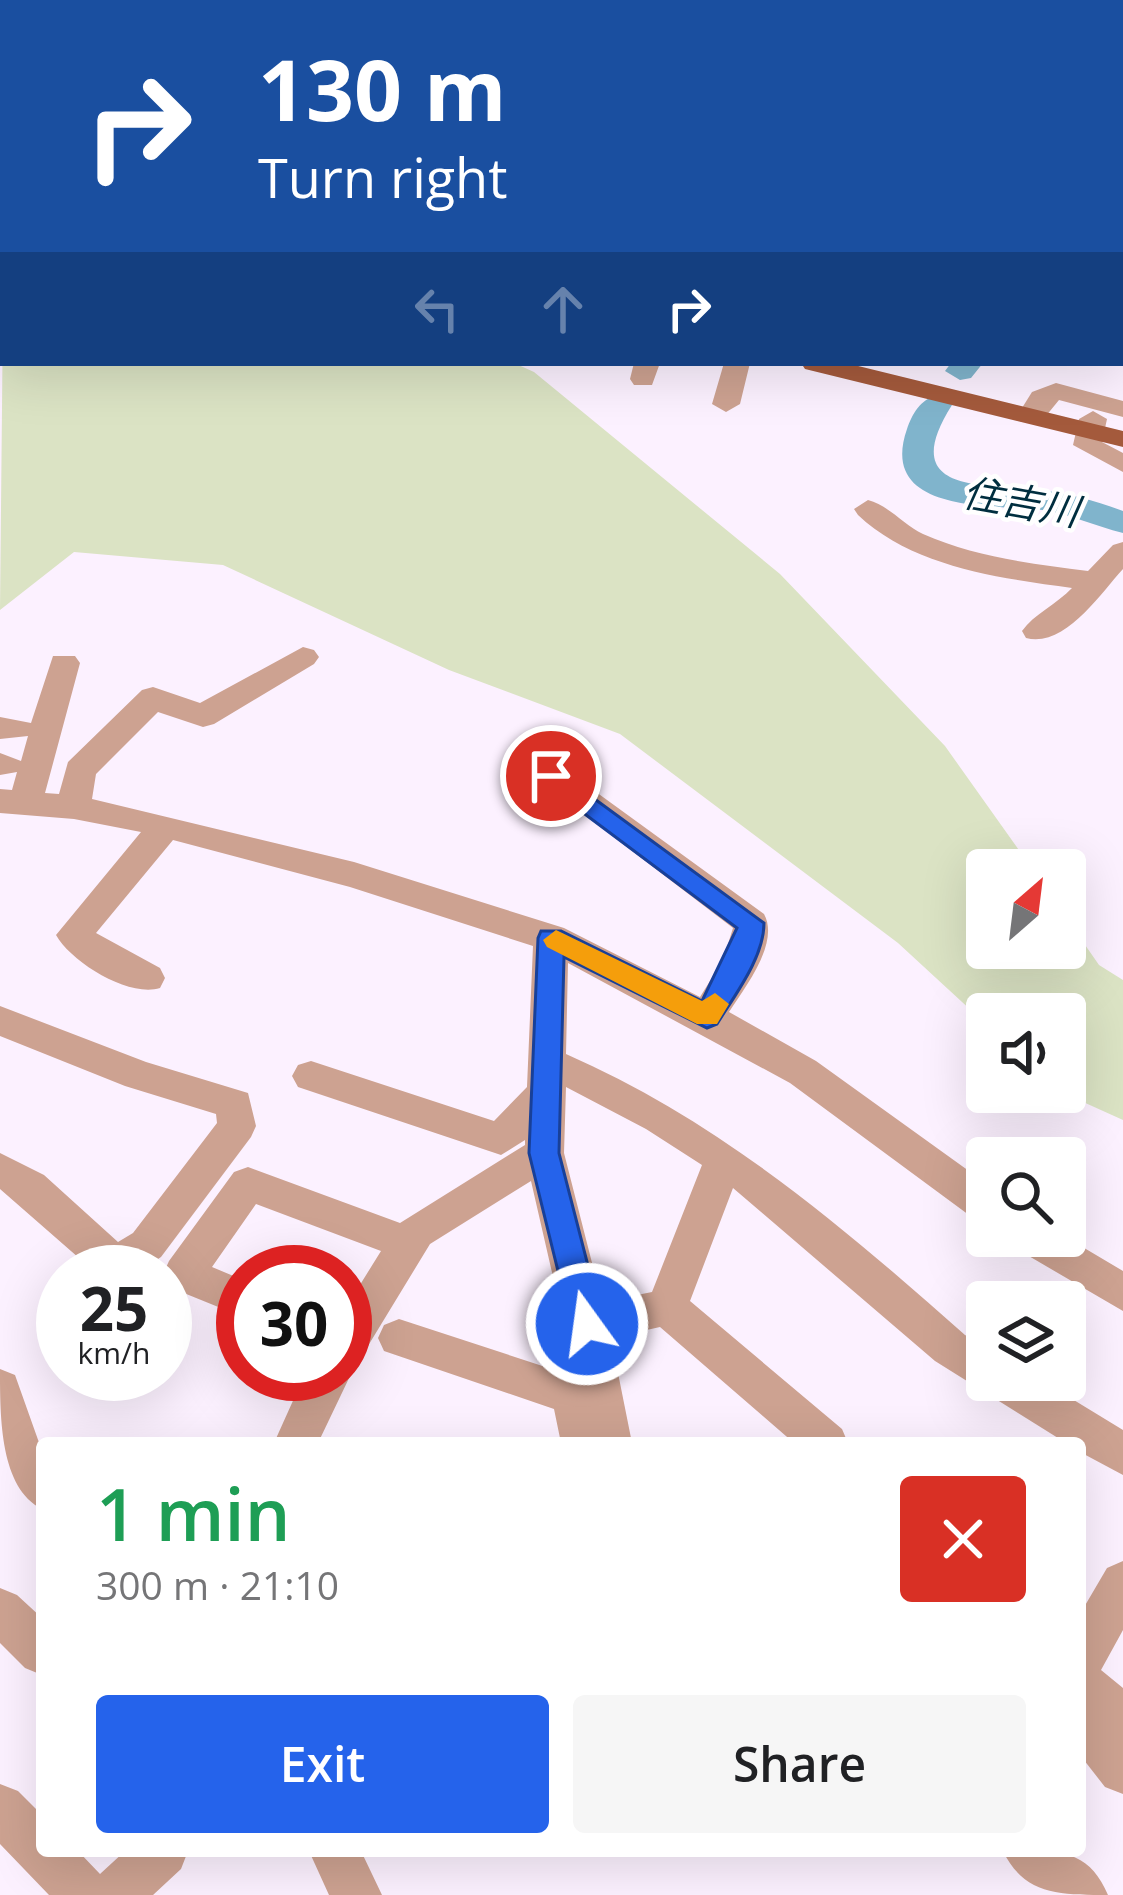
<!DOCTYPE html>
<html lang="en">
<head>
<meta charset="utf-8">
<style>
	:root { --surface:#fff; --page:#f6f6f6; --text:#202124; --muted:#757577; --accent:#2563eb }
	body { margin:0; font-family:"Open Sans","Noto Sans JP",sans-serif; background:var(--page); color:var(--text); height:100vh; display:flex; flex-direction:column; font-size:45px; white-space:nowrap }
	* { box-sizing:border-box; margin:0 }
	p { font-size:39px; color:var(--muted) }
	.icon { flex:none; width:66px; height:66px; fill:none; stroke:currentColor; stroke-width:2; stroke-linecap:round; stroke-linejoin:round }
	.map { position:relative; flex:1; overflow:hidden }
	.sheet { position:absolute; left:36px; top:1437px; width:1050px; height:420px; display:flex; flex-direction:column; background:var(--surface); border-radius:12px; box-shadow:0 12px 48px #0002 }
	.sheet>* { flex:none }
	.banner { position:absolute; left:0px; top:0px; width:1125px; height:366px; box-shadow:0 12px 48px #0002; background:#1a4fa0; color:#fff; overflow:hidden }
	.needle { width:78px; rotate:28deg }
	.controls { position:absolute; left:966px; top:849px; display:grid; gap:24px }
	.controls a { display:grid; place-items:center; width:120px; height:120px; border-radius:12px; background:var(--surface); box-shadow:0 12px 48px #0002; font-size:60px }
	.speed { position:absolute; left:36px; top:1245px; display:flex; gap:24px; font-size:60px; font-weight:700; text-align:center }
	.speed>* { display:grid; place-content:center; width:156px; height:156px; border-radius:50%; background:var(--surface); box-shadow:0 12px 48px #0002; line-height:1 }
	.speed small { font-size:30px; font-weight:400 }
	.speed .limit { border:18px solid #d22; background:#fff; color:#111 }
	.pin { position:absolute; display:grid; place-items:center; width:102px; height:102px; color:#fff; margin:-51px; border:6px solid #fff; border-radius:50%; box-shadow:0 3px 12px #0007 }
	.me { position:absolute; width:132px; margin:-66px; rotate:346deg; stroke-linejoin:round; filter:drop-shadow(0 0 9px #0008) }
	.turn { display:flex; align-items:center; gap:42px; height:252px; padding:0 60px; font-size:54px }
	.turn .icon { width:156px; height:156px; stroke-width:2.5 }
	.turn b { display:block; font-size:84px; line-height:102px }
	.lanes { display:flex; align-items:center; height:114px; padding:0 60px; background:#0003; justify-content:center; gap:60px; direction:ltr }
	.lanes .off { opacity:.35 }
	.round { display:grid; place-items:center; flex:none; width:126px; height:126px; border-radius:12px; background:var(--page) }
	.headline { display:flex; align-items:center; justify-content:space-between; height:204px; padding:0 60px }
	h1 { font-size:72px; font-weight:600; line-height:90px; color:#1e9e55 }
	.cta { display:flex; gap:24px; margin-top:auto; padding:24px 60px }
	.cta a { flex:1; height:138px; border-radius:12px; background:var(--accent); color:#fff; font-size:48px; font-weight:600; line-height:138px; text-align:center }
	.cta a+a { background:var(--page); color:var(--text) }
	.map>svg:first-child { display:block }
</style>
</head>
<body>
<div class="map">
<svg width="1123" height="1895" viewBox="0 0 1123 1895">
	<rect width="100%" height="100%" fill="#fcf1ff"/>
	<!-- green -->
	<path fill="#dbe3c4" d="M3 306V363H514L534 372 780 574 945 746 1033 870H987V948H1065V916L1099 965 1123 980V1120L1061 1092H1065V1014H987V1025L898 943 620 734 449 670 223 565 74 552 0 610Z"/>
	<g fill="none" stroke-linecap="round" stroke-linejoin="round">
		<!-- river -->
		<path fill="#80b4cc" fill-rule="evenodd" d="M0 23H3V39H0Z
			M951 363H983L971 378 960 380 945 371Z
			M936 396 952 405C895 495 985 483 1039 490 1068 493 1096 501 1123 511V533C1095 526 1070 514 1042 510 996 504 877 515 907 429 912 414 921 399 936 396Z"/>
		<!-- minor -->
		<path fill="#cda291" fill-rule="evenodd" d="M126 0H169L171 3H128Z
			M312 0H333L335 3H314Z
			M395 0H415L416 3H396Z
			M483 0H506L508 3H485Z
			M900 0H921L923 3H902Z
			M977 0H997L998 3H978Z
			M1059 0H1079V3H1059Z
			M0 10 3 11V24L0 23Z
			M0 49H3V61H0Z
			M0 89 3 90V104L0 103Z
			M0 156H3V170H0Z
			M1122 222H1123V236H1122Z
			M634 363H660L652 385H634L630 379Z
			M724 363H750L740 404 726 412 712 404Z
			M1056 383 1123 401V417L1059 400 1041 422H1021L1017 416 1032 392Z
			M1093 411 1107 419 1102 442 1123 453V472L1073 445 1079 419Z
			M868 500C888 505 904 525 923 534 975 557 1032 564 1088 571L1113 545 1123 542V569C1100 594 1065 648 1026 638L1022 631C1034 614 1057 604 1072 588 999 578 913 567 858 515L854 509Z
			M303 647 314 650 319 657 314 664 214 724 203 727 158 712 96 774 92 799 354 862 564 928 700 997 723 960 733 928 534 776 539 768H563L764 914C780 943 745 987 729 1012L816 1061 987 1184V1223L973 1218 790 1083 568 963 566 1054C719 1121 841 1225 965 1335L987 1347V1380H1041L1123 1430V1475L1080 1452V1443H1066L935 1361 733 1188 690 1301 842 1429 848 1443H794L660 1327 611 1338 632 1443H561L554 1409 384 1351 378 1338 384 1325 399 1319 576 1377 531 1181 430 1244 360 1359 346 1365 351 1374 318 1443H274L305 1374H345V1309L381 1251 256 1204 212 1267 243 1280V1317L169 1287 164 1272 169 1261 234 1172 248 1167 400 1223 525 1145V1140L501 1155 298 1087 292 1076 298 1065 311 1061 494 1121 527 1087 533 946 350 887 173 840 96 933 160 968 165 978 160 988C129 998 71 962 56 935L141 832 74 819 0 813V789L12 790 17 772 0 775V753L21 761 28 736 0 739V717L31 723 53 656H75L80 663 45 793 59 794 68 762 142 690 153 687 200 703ZM566 1087 646 1129 702 1165 652 1292 602 1302 564 1153Z
			M0 1006 146 1062 248 1093 256 1126 251 1137 161 1257 139 1272H95L0 1189V1153L44 1175 118 1242 133 1233 217 1123 216 1114 125 1086 0 1036Z
			M1009 1236H1064L1123 1271V1311L1015 1248Z
			M0 1369 15 1375 42 1451V1509C0 1488 0 1418 0 1369Z
			M1123 1561V1630L1101 1670 1123 1688V1794L1105 1787 1080 1755V1614L1107 1568Z
			M0 1588 17 1595 42 1618V1675L25 1668 0 1643Z
			M0 1784 18 1791 42 1815V1851H78L100 1874 125 1851H188L181 1869 153 1895H49L0 1844Z
			M309 1851H361L382 1895H329Z
			M1003 1851C1050 1851 1087 1844 1108 1895 1060 1895 1024 1895 1003 1851Z"/>
		<!-- major -->
		<path fill="#a45a3c" fill-rule="evenodd" d="M0 73H3V85H0Z
			M801 363H846L1123 431V447L805 369Z"/>
	</g>
	<!-- route -->
	<path fill="#2563eb" stroke="#184099" stroke-width="3" d="M551 767 764 923C764 958 734 996 717 1024L707 1028 564 957 559 1153 603 1324 598 1334 587 1338 576 1334 571 1324 529 1153 538 938 541 931H561L702 1001 737 928 542 782 539 776Z"/>
	<!-- slow -->
	<path fill="#f59e0b" d="M556 930 702 1001 715 993 729 1004 717 1024H697L547 947 543 940Z"/>
	<g text-anchor="middle" stroke-width="9" stroke-linejoin="round" paint-order="stroke">
		<!-- far-water labels -->
		<g font-size="39" font-style="italic" fill="#002e3f" stroke="#fff">
			<text transform="translate(1021 502) rotate(10)" y="14">住吉川</text>
		</g>
	</g>
</svg>
<div class="controls">
<a><svg class="needle" viewBox="-14 -14 28 28"><path d="M0-13l5 13h-10z" fill="#e53935"/><path d="M0 13l5-13h-10z" fill="#757577"/></svg></a>
<a><svg class="icon" aria-label="sound" viewBox="0 0 24 24"><path d="M4 9h4l5-4v14l-5-4H4zM17 9q2 3 0 6"/></svg></a>
<a><svg class="icon" aria-label="search" viewBox="0 0 24 24"><circle cx="10" cy="10" r="6"/><path d="M15 15l6 6"/></svg></a>
<a><svg class="icon" aria-label="layers" viewBox="0 0 24 24"><path d="M12 4l9 5-9 5-9-5zM3 14l9 5 9-5"/></svg></a>
</div>
<div class="speed"><div>25<small>km/h</small></div><div class="limit">30</div></div>
<div class="pin" style="left:551px;top:776px;background:#d93025"><svg class="icon" aria-label="arrive" viewBox="0 0 24 24"><path d="M6 21V4h12l-3 4 3 4H6"/></svg></div>
<svg class="me" style="left:587px;top:1324px" viewBox="-20 -20 40 40"><circle r="17" fill="#2563eb" stroke="#fff" stroke-width="3"/><path d="M0-11L8 9 0 5-8 9z" fill="#fff"/></svg>
<div class="banner">
<div class="turn"><svg class="icon" aria-label="right" viewBox="0 0 24 24"><path d="M7 20v-9h11M14 6l5 5-5 5"/></svg><div><b>130 m</b>Turn right</div></div>
<div class="lanes"><svg class="icon off" aria-label="left" viewBox="0 0 24 24"><path d="M17 20v-9H6M10 6l-5 5 5 5"/></svg><svg class="icon off" aria-label="ahead" viewBox="0 0 24 24"><path d="M12 20V5M6 11l6-6 6 6"/></svg><svg class="icon" aria-label="right" viewBox="0 0 24 24"><path d="M7 20v-9h11M14 6l5 5-5 5"/></svg></div>
</div>
<section class="sheet">
<div class="headline"><div><h1>1 min</h1><p>300 m · 21:10</p></div><a class="round" style="background:#d93025;color:#fff"><svg class="icon" aria-label="close" viewBox="0 0 24 24"><path d="M6 6l12 12M18 6L6 18"/></svg></a></div>
<div class="cta"><a>Exit</a><a>Share</a></div>
</section>
</div>
</body>
</html>
